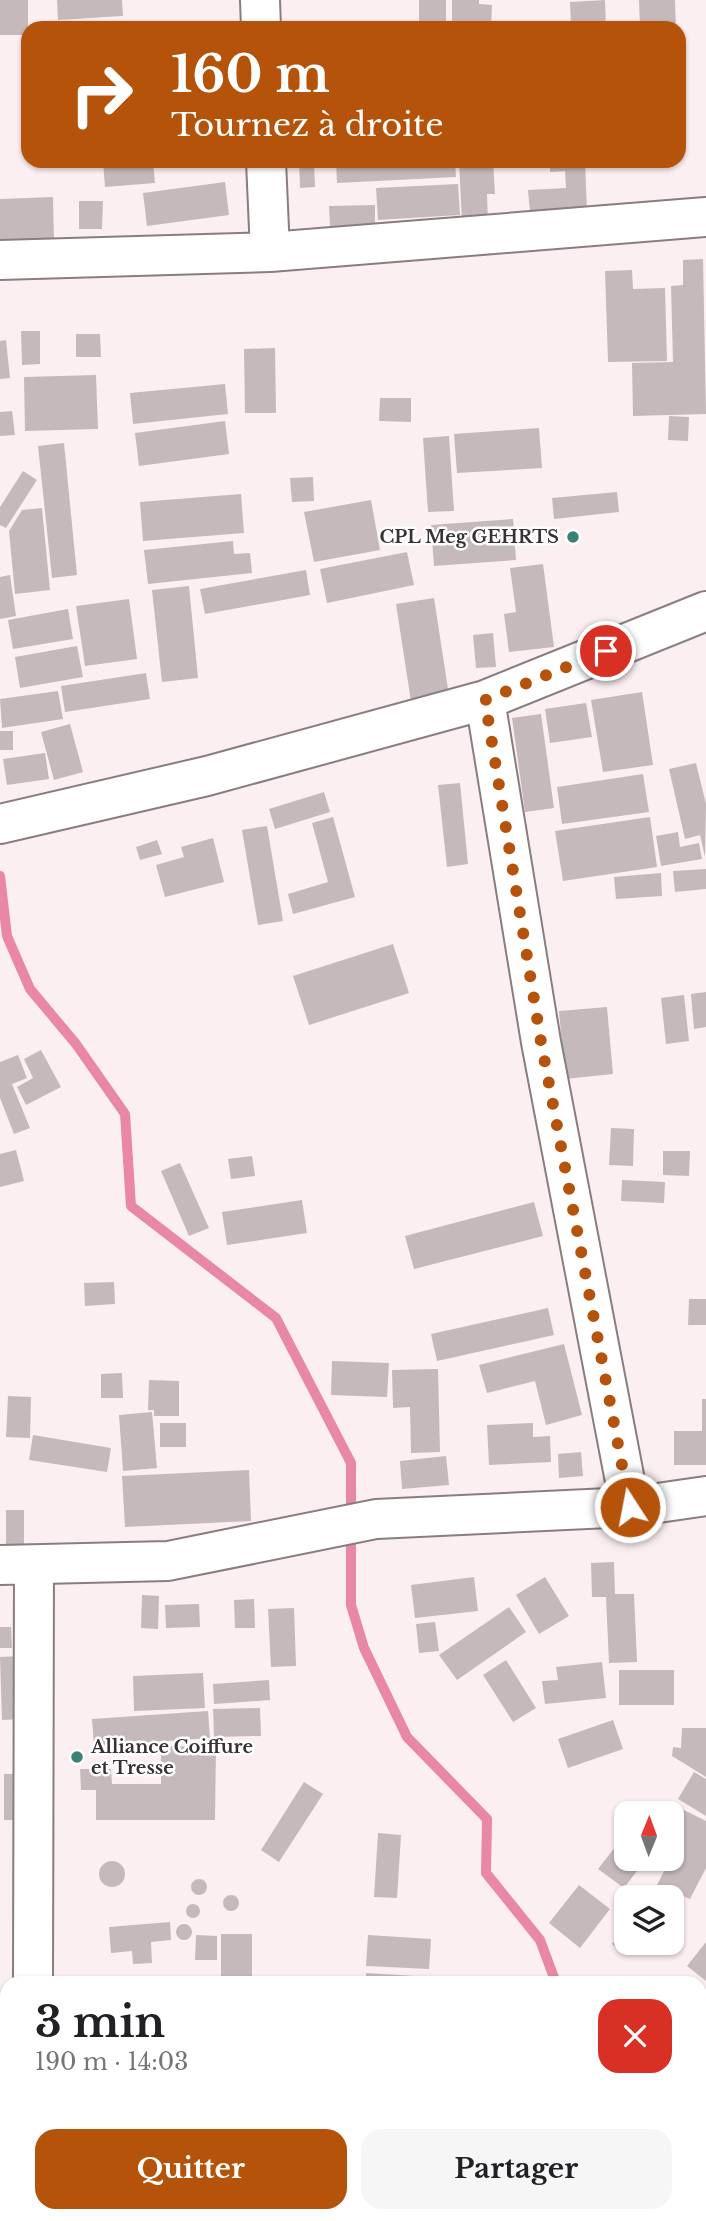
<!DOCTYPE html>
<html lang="fr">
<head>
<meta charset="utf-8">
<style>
	:root { --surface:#fff; --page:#f6f6f6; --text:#202124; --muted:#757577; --accent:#b45309 }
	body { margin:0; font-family:"Libre Baskerville",serif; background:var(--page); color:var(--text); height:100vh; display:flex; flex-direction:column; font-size:26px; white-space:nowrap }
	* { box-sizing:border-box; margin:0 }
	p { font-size:23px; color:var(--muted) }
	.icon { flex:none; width:38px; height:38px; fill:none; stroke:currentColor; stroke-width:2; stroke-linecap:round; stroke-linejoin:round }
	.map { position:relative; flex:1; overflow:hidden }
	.panel { position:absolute; left:0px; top:1976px; width:707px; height:247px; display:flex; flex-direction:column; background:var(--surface); border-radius:21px 21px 0 0; box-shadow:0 2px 5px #0004 }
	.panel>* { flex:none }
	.banner { position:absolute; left:21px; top:21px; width:665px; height:147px; border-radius:21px; box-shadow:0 2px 5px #0004; background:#b45309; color:#fff; overflow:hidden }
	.needle { width:46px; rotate:1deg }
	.fabs { position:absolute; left:614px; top:1801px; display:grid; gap:14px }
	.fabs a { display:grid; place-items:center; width:70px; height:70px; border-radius:14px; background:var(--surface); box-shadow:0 2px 5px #0004; font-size:35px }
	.pin { position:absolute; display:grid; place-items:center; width:60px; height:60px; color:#fff; margin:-30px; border:4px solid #fff; border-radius:50%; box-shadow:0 2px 7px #0007 }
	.me { position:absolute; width:77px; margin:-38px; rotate:349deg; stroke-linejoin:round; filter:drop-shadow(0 0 5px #0008) }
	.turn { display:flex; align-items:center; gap:24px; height:147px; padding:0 35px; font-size:32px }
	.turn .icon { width:91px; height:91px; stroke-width:2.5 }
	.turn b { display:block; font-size:49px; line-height:60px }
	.round { display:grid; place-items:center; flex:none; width:74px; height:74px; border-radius:21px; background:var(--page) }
	.head { display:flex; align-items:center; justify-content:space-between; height:119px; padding:0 35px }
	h1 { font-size:42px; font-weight:800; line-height:52px }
	.primary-button { display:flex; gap:14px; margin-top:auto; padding:14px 35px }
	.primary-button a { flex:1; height:80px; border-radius:21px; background:var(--accent); color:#fff; font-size:28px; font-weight:800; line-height:80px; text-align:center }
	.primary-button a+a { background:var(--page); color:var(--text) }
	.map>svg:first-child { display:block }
</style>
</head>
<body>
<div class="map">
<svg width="706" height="2221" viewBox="0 0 706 2221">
	<rect width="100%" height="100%" fill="#fceff2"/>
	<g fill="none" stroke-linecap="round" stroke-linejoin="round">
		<!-- stream -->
		<path stroke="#e888a4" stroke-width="10" d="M0 876 7 936 30 989 76 1044 125 1114 131 1206 276 1318 351 1463V1605L364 1648 407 1737 487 1819 486 1873 540 1940 556 1983
			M483 2216 487 2221"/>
	</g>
	<!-- building -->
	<path fill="#c6b9bc" d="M0 0H28V35H0Z
		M57 0H122L123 16 58 20Z
		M419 0H446V28H419Z
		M452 0H479V4L492 5 491 28H452Z
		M605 0 606 28H571L570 2Z
		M639 0H675L676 28H640Z
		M103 161H153L155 183 105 187Z
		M299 161H314L315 187 300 188Z
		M336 161H455L456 177 337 183Z
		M459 161H493L495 194H487L488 222 462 223Z
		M550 161H585L587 211 530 213 528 190 566 188 565 171 550 172Z
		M225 182 229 215 147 226 143 193Z
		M458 184 460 215 378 220 376 188Z
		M53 197 54 240 0 241V199Z
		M79 201H103L102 229H79Z
		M375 205V225L330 226 329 206Z
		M703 259 706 414 633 416 632 363 673 362 671 286 683 285V260Z
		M632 270 633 289 665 288 667 361 608 362 605 271Z
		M21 331H40V364L22 365Z
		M76 334H100L101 357H76Z
		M6 340 10 378 0 379V341Z
		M275 348 276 413H245L244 349Z
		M96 375 98 429 25 431 24 377Z
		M225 384 228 414 133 424 130 393Z
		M380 398H411V422L379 421Z
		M12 411 15 435 0 436V412Z
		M669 416 689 417 688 441 668 440Z
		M225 421 229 454 139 466 135 433Z
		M539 428 542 468 457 473 454 434Z
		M449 436 454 511 428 512 423 438Z
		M64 443 77 575 52 578 38 446Z
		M23 471 37 480 6 528 0 525V507Z
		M313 477 314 501 292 502 290 478Z
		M617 492 619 512 554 519 552 498Z
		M241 494 244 533 143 541 140 502Z
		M371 500 380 550 314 562 304 512Z
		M42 508 50 590 15 594 9 531 22 510Z
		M513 519 516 560 434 566 431 525Z
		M233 541 234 554 250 553 252 573 148 584 144 550Z
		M407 552 414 585 327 603 320 569Z
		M543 564 554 647 509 652 504 614 516 612 510 568Z
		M306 570 310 595 205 614 200 589Z
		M10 575 16 616 0 619V577Z
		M189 586 198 678 162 682 152 590Z
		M434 598 450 702 412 708 396 604Z
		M129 599 137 659 85 666 76 606Z
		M68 609 73 639 13 649 8 620Z
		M493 633 496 667 476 668 473 635Z
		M77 646 83 677 20 688 15 657Z
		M146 673 150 699 65 712 61 686Z
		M58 691 63 719 2 728 0 699Z
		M642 692 653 765 603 772 591 700Z
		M586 703 592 737 550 743 545 709Z
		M541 714 554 808 525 812 512 718Z
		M70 724 83 772 54 780 41 732Z
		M0 731H13V750H0Z
		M45 753 49 779 7 785 3 759Z
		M696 763 706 804 705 857 700 835 685 839 669 769Z
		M643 774 649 812 562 824 557 787Z
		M460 783 468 864 447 867 438 785Z
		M324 792 330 812 275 829 269 809Z
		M333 817 355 897 293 914 288 894 328 882 312 823Z
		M650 817 657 867 563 881 555 831Z
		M267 826 283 921 258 925 242 830Z
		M678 832 680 847 699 843 702 859 661 866 656 836Z
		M213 838 224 882 165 897 156 865 184 857 181 847Z
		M157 840 162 854 140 860 136 847Z
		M706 869V889L675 892 673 871Z
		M661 873 662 896 616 899 614 877Z
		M393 944 409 993 309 1025 293 976Z
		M706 992V1027L694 1029 691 994Z
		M684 995 689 1041 666 1044 661 998Z
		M607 1007 613 1074 565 1079 559 1011Z
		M41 1050 61 1087 26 1105 17 1087 33 1078 24 1059Z
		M18 1055 27 1078 12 1084 30 1128 14 1134 0 1098V1062Z
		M611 1128 634 1129 633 1166 609 1165Z
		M16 1150 24 1181 0 1187V1154Z
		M663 1151H690L689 1176 663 1175Z
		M252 1156 255 1176 231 1179 228 1159Z
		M180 1163 209 1228 189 1236 161 1171Z
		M622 1180 665 1182 664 1203 621 1201Z
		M302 1200 307 1233 227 1245 222 1212Z
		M534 1202 543 1236 414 1269 405 1236Z
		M114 1282 115 1304 85 1306 84 1283Z
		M689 1299H706V1325H688Z
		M548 1308 554 1335 437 1361 431 1334Z
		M564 1344 582 1415 546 1425 535 1381 487 1393 479 1365Z
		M332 1361 389 1363 387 1397 331 1395Z
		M438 1369 440 1452 411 1453 410 1407 393 1408 392 1370Z
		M122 1373 123 1398H101V1374Z
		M149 1380 179 1381V1416H154V1410H148Z
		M8 1396 31 1397 30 1438 6 1437Z
		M702 1399H706V1465H674V1431H702Z
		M152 1412 157 1468 123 1471 119 1415Z
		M160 1423H186V1447H160Z
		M533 1423V1437L550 1436 551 1462 489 1465 487 1425Z
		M33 1435 111 1448 107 1472 29 1460Z
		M581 1452 583 1476 559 1478 558 1454Z
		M446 1456 449 1485 402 1489 400 1461Z
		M249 1470 251 1521 125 1527 122 1476Z
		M6 1510H24V1548L6 1549Z
		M614 1562 615 1594H634L637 1662 609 1663 606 1597H592L591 1563Z
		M474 1577 478 1611 415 1618 411 1585Z
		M545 1577 569 1616 539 1634 516 1595Z
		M142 1595 159 1596 158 1629 141 1628Z
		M254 1599 255 1628H235L234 1600Z
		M199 1604 200 1627 166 1628 165 1605Z
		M509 1607 526 1632 457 1680 439 1655Z
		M294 1608 296 1666 271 1667 268 1609Z
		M435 1622 439 1651 419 1653 416 1624Z
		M0 1627H11L12 1648H0Z
		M22 1656 24 1719 2 1720 0 1657Z
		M506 1660 536 1708 513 1722 483 1675Z
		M602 1662 606 1698 545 1704 542 1681 558 1680 556 1667Z
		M619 1670H674V1705H619Z
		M203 1673 205 1708 134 1711 133 1676Z
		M269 1680 270 1700 214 1704 213 1684Z
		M260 1708 261 1736 214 1737 213 1709Z
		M208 1711 210 1738 94 1746 92 1719Z
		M613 1720 623 1749 568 1768 558 1739Z
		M682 1728H706V1777L672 1756 673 1747 681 1748Z
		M161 1746 216 1747 215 1820H96V1790H81L80 1769H111L112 1784H161Z
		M694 1772 706 1779V1816L678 1799Z
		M4 1774H27V1820H4Z
		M304 1782 323 1794 279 1862 261 1850Z
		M674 1805 706 1821V1868L690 1899 657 1885 680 1841 672 1837V1813H666Z
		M378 1833 401 1835 397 1898 374 1897Z
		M626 1833V1858H647L624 1888 598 1869Z
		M99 1874a13 13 0 1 1 26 0a13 13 0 1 1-26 0Z
		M191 1887a8 8 0 1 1 16 0a8 8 0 1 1-16 0Z
		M579 1885 610 1909 580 1948 549 1923Z
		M223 1903a8 8 0 1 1 16 0a8 8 0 1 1-16 0Z
		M186 1911a7 7 0 1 1 14 0a7 7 0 1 1-14 0Z
		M170 1922 171 1940 151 1942 152 1963 133 1964 132 1951 111 1953 109 1927Z
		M176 1932a8 8 0 1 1 16 0a8 8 0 1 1-16 0Z
		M626 1927V1942H636L625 1955 612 1944Z
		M221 1934H252V1983H221Z
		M196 1935 217 1936V1960H195Z
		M368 1935 431 1939 429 1969 366 1966Z
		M706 1942V1981L687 1966Z
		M366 1973 415 1976V1983H366Z
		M701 2054 706 2055V2091L700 2090Z
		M700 2149 706 2150V2180H700Z
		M700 2185H706V2207H700Z
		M173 2216H252L251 2221H172Z
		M544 2216H642V2221H544Z
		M647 2216H686L685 2221H647Z"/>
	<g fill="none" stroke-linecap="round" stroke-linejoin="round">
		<defs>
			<path id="minor" d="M260 0 261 28
				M266 161 270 252
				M0 260 270 252 706 217
				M485 700 541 1042 630 1507
				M0 824 207 776 485 700 706 611
				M0 1565 168 1561 376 1519 630 1507 706 1496
				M33 1983 34 1565"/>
		</defs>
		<!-- minor casing -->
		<use href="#minor" stroke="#897d7f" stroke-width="42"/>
		<!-- minor -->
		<use href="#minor" stroke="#fff" stroke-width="38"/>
	</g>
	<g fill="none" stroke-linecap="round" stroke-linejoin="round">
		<!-- route -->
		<path stroke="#b45309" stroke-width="12" stroke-dasharray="0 21.6" d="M606 651 485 700 541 1042 630 1507"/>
	</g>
	<!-- markers -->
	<g fill="#3c8176" stroke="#fff" stroke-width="2.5">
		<circle cx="573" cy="537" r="7"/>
		<circle cx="77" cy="1757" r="7"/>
	</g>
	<g text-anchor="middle" stroke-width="5" stroke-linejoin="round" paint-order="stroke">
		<!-- poi labels -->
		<g font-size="18" font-weight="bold" fill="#373233" stroke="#fff" text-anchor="end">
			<text x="559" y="543">CPL Meg GEHRTS</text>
			<text x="91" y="1753" text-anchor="start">Alliance Coiffure<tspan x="91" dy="21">et Tresse</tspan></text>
		</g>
	</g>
</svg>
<div class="fabs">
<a><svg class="needle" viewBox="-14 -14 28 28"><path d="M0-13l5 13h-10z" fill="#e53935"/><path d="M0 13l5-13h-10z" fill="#757577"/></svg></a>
<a><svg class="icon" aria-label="layers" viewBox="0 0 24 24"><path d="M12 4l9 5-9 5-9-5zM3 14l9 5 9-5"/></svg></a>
</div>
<div class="pin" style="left:606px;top:651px;background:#d93025"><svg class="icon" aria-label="arrive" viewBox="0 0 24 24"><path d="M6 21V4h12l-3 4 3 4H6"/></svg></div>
<svg class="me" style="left:630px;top:1507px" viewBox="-20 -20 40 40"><circle r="17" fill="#b45309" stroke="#fff" stroke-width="3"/><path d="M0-11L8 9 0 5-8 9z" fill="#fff"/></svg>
<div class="banner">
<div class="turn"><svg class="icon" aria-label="right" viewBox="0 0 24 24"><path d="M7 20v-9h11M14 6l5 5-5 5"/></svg><div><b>160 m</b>Tournez à droite</div></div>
</div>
<section class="panel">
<div class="head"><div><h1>3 min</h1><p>190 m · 14:03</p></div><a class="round" style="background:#d93025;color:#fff"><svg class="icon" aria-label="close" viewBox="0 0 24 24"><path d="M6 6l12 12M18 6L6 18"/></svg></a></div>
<div class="primary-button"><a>Quitter</a><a>Partager</a></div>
</section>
</div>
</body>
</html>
